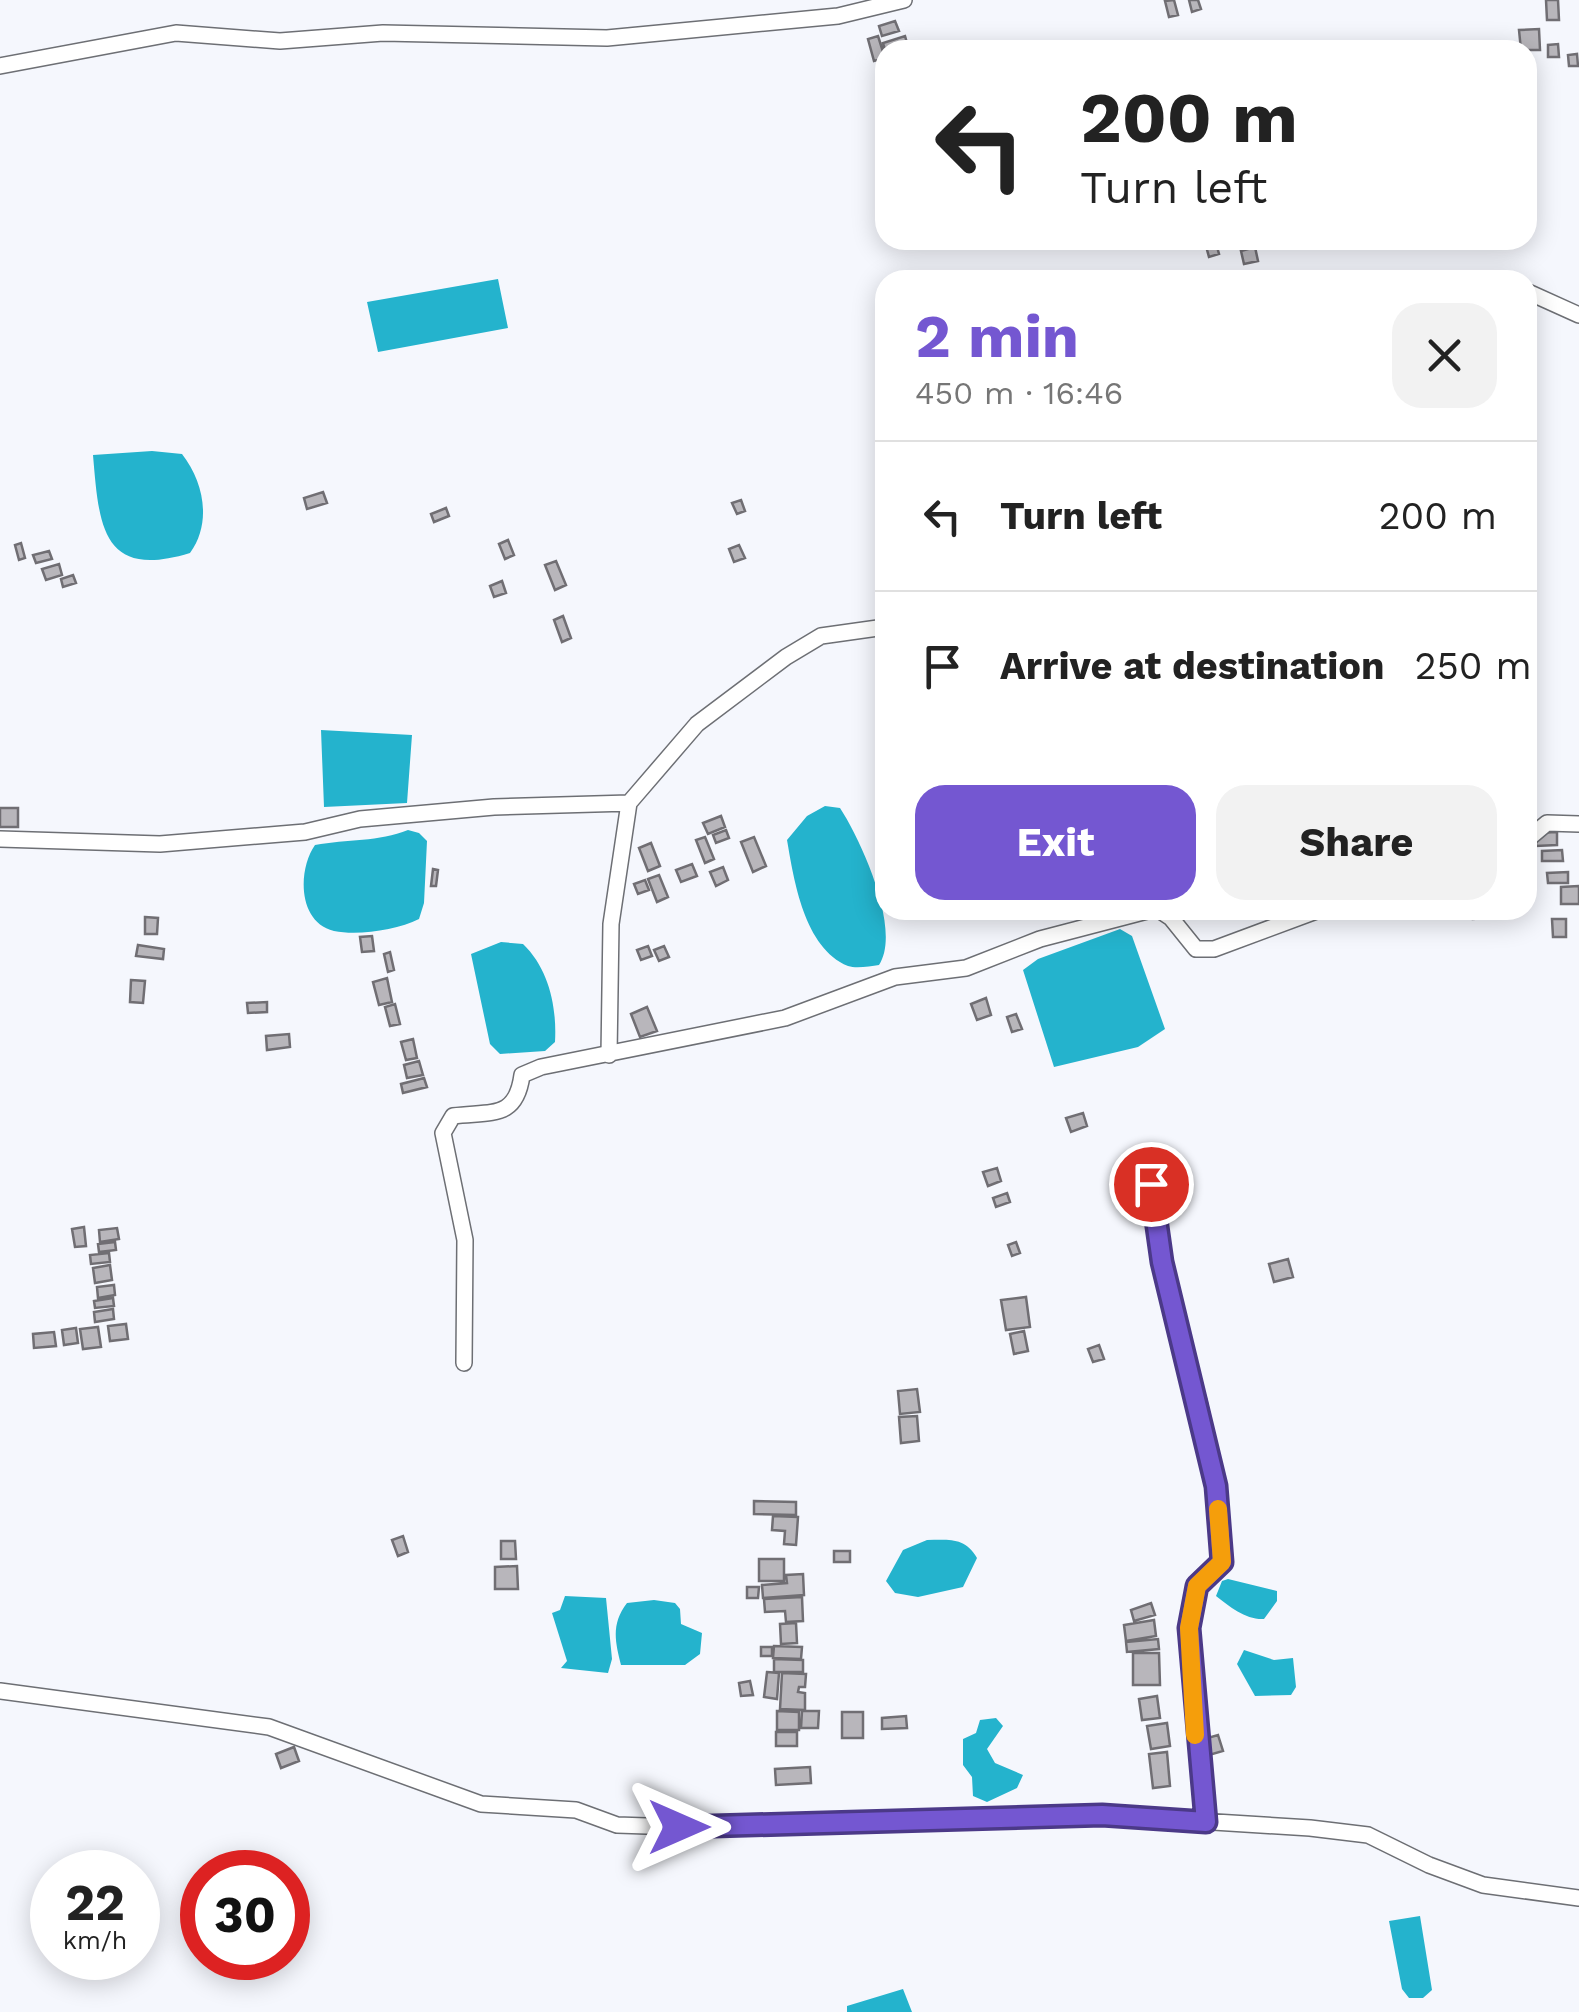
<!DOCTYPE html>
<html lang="en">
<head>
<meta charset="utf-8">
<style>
	:root { --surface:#fff; --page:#f2f2f2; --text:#222; --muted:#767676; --line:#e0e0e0; --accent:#7457d1 }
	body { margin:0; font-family:"Work Sans",sans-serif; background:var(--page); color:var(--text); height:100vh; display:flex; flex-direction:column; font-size:38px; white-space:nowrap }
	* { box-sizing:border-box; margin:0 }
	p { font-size:32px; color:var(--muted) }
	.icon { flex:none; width:55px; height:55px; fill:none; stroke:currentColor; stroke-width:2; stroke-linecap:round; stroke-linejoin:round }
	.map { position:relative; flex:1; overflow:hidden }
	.sheet { position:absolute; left:875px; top:270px; width:662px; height:650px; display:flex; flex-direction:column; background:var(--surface); border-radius:30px; box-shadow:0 5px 25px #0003 }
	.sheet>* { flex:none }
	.guide { position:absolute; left:875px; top:40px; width:662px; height:210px; border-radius:30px; box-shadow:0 5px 25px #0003; background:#fff; color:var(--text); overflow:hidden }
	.speed { position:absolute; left:30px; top:1850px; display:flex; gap:20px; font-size:50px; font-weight:700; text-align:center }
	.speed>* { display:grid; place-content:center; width:130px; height:130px; border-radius:50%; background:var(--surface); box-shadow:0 5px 25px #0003; line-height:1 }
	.speed small { font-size:25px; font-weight:400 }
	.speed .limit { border:15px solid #d22; background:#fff; color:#111 }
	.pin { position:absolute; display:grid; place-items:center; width:85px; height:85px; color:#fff; margin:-42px; border:5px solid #fff; border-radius:50%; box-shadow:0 2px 10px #0007 }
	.me { position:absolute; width:110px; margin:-55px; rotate:90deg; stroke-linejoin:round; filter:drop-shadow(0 0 8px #0008) }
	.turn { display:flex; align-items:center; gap:35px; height:210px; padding:0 40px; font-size:45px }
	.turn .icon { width:130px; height:130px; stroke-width:2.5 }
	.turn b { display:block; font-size:70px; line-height:85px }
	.round { display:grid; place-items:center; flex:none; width:105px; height:105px; border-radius:30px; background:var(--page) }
	.headline { display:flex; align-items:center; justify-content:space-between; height:170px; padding:0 40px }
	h1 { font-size:60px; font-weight:700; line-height:75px; color:var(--accent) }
	.cta { display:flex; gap:20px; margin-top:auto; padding:20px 40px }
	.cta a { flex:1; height:115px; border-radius:30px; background:var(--accent); color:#fff; font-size:40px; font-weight:700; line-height:115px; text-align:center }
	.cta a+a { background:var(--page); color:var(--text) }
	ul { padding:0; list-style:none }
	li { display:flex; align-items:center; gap:30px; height:150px; padding:0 40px; border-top:2px solid var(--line) }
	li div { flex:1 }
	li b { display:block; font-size:38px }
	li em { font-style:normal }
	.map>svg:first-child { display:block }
</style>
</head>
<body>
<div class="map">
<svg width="1579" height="2012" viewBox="0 0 1579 2012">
	<rect width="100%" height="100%" fill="#f5f7fd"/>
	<!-- water -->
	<path fill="#24b3cd" d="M498 279 508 328 378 352 367 302Z
		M152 451 182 454C204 482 212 523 190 553 102 580 99 526 93 455Z
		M321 730 412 735 407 803 324 807Z
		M825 806 840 808C861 840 902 930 879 965 870 966 857 969 848 966 804 948 794 880 787 840L807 816Z
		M408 830 419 833 427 841 424 903 419 919C397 930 358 936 334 931 297 922 298 869 315 845 347 839 379 842 408 830Z
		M1120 929 1132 936 1165 1029 1138 1047 1054 1067 1023 970 1038 959Z
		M501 942 523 944C549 969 557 1007 555 1042L545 1051 500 1054 490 1044 471 954Z
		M927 1540C949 1540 965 1537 977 1558L963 1587 918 1597 895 1593 886 1581 903 1550Z
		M1228 1579 1277 1591V1601L1264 1619C1246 1620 1230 1607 1216 1596L1222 1581Z
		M565 1596 606 1598 612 1659 608 1673 561 1668 567 1661 552 1613 560 1610Z
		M654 1600 675 1603 680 1609 681 1624 702 1633 700 1654 685 1665H621C615 1641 611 1624 627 1603Z
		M1244 1650 1274 1660 1293 1658 1296 1687 1291 1695 1255 1696 1237 1664Z
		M996 1718 1003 1726 987 1749 995 1763 1023 1775 1017 1788 987 1802 973 1796 972 1777 963 1765V1739L976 1733 980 1720Z
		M1420 1916 1432 1990 1423 1998H1409L1402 1989 1389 1921Z
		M903 1989 912 2012H847V2006Z"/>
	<!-- building -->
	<path fill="#b8b6bb" stroke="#706e73" stroke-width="2.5" d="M1174 0 1178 15 1169 17 1165 1Z
		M1189 0H1198L1201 9 1192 12Z
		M1546 0H1558L1559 20H1547Z
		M895 21 899 31 882 36 879 26Z
		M1539 29 1540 50H1521L1519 30Z
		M878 36 885 58 874 61 868 39Z
		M905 36 909 50H885L883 43Z
		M1558 44 1559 57H1548V45Z
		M1577 54 1578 66H1569L1568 55Z
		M1216 243 1219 254 1209 257 1206 246Z
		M1255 247 1258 261 1244 264 1241 251Z
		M323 492 327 503 307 509 304 498Z
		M741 500 745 511 737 514 732 503Z
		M446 508 449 516 434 522 431 514Z
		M508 540 514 555 505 559 499 544Z
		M21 543 25 558 19 560 15 545Z
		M739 545 745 558 734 562 729 549Z
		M49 551 52 559 36 563 33 555Z
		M556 561 566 585 555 590 545 565Z
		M59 564 62 575 46 580 42 569Z
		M73 575 76 583 63 587 61 579Z
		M502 581 506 593 494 597 490 586Z
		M563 616 571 638 562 642 554 620Z
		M0 808H18V827H0Z
		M721 816 725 827 708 834 703 823Z
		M726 830 729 838 716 843 713 835Z
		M1557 832V845L1536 846V833Z
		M705 837 714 859 705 863 696 840Z
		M754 837 766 866 753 872 741 842Z
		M651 843 660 866 648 871 639 848Z
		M1562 850 1563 861H1542V851Z
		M692 864 697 876 681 882 676 870Z
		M723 867 728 880 716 886 710 872Z
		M433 869 438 870 436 886H431Z
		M1568 872V883H1548L1547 873Z
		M659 875 668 897 657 902 648 879Z
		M645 880 649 890 638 894 634 884Z
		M1579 886V904H1561V887Z
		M1473 910H1487V918L1473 919Z
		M145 917 158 918 157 934H145Z
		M1552 919H1566V937H1553Z
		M372 936 374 951 362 952 360 937Z
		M138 945 164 949 163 959 136 956Z
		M648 946 652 956 641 960 637 950Z
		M664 946 669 957 659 961 654 950Z
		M390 952 394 970 388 972 384 954Z
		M387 978 392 1002 379 1005 373 982Z
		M131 980 145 981 143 1003 130 1002Z
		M986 998 991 1015 977 1020 971 1004Z
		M267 1002V1012L248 1013 247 1003Z
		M395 1004 400 1024 390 1026 385 1007Z
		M647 1007 657 1031 640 1037 631 1014Z
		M1016 1014 1022 1029 1012 1032 1007 1017Z
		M289 1034 290 1047 267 1050 266 1036Z
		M413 1039 417 1058 406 1060 401 1042Z
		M419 1061 423 1075 407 1078 404 1065Z
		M424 1078 427 1087 403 1093 401 1084Z
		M1083 1113 1087 1126 1071 1132 1066 1118Z
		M997 1168 1001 1181 988 1186 983 1172Z
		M1007 1193 1010 1202 996 1207 993 1198Z
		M84 1227 86 1246 75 1247 72 1229Z
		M117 1228 119 1239 100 1242 99 1230Z
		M115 1242 116 1250 99 1252 98 1244Z
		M1016 1242 1020 1253 1012 1256 1008 1245Z
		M109 1253 110 1262 91 1264 90 1255Z
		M1288 1259 1293 1277 1274 1282 1269 1264Z
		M110 1265 112 1280 95 1283 93 1268Z
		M114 1285 115 1295 98 1298 97 1287Z
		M1026 1297 1030 1327 1006 1330 1001 1300Z
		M113 1298 114 1306 95 1308 94 1301Z
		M113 1309 114 1319 95 1322 94 1312Z
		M126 1324 128 1339 110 1341 108 1326Z
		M98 1327 101 1347 83 1349 80 1329Z
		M76 1328 78 1343 64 1345 62 1330Z
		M1024 1331 1028 1351 1014 1354 1010 1334Z
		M54 1332 56 1346 34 1348 33 1334Z
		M1099 1345 1104 1359 1093 1362 1088 1349Z
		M917 1389 920 1412 900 1414 898 1391Z
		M917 1416 919 1441 901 1443 899 1417Z
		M754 1501 796 1502V1515L754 1514Z
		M773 1516 798 1517 796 1545 784 1544 785 1531 772 1530Z
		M403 1536 408 1552 398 1556 392 1540Z
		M501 1541H515L516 1559H501Z
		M834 1551H850V1562H834Z
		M759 1559H784V1581H759Z
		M517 1566 518 1589H495V1567Z
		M803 1574 804 1595 763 1598 762 1585 787 1583 786 1575Z
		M747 1587H759L758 1598H747Z
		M802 1597 803 1621 786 1622 785 1611 765 1612 764 1599Z
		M1151 1603 1155 1615 1134 1621 1131 1610Z
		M1154 1620 1156 1636 1126 1641 1124 1625Z
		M796 1623 797 1643 781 1644 780 1624Z
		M1158 1639 1159 1649 1127 1652 1126 1642Z
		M774 1646 802 1647 801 1659 773 1658Z
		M761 1647H772V1656H761Z
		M1133 1653H1159L1160 1685H1133Z
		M774 1659 803 1660V1672H774Z
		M767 1672 779 1673 777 1699 764 1697Z
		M782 1673 806 1674 805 1687H799L798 1692 805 1693V1710L780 1709Z
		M750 1681 753 1695 741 1696 739 1683Z
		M1157 1696 1160 1718 1142 1720 1139 1699Z
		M777 1711 799 1712V1730H777Z
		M802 1711H819L818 1728H801Z
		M842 1712H863V1738H842Z
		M906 1716 907 1728 882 1729V1718Z
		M1167 1723 1170 1746 1151 1749 1147 1726Z
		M776 1732H797V1746H776Z
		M1218 1735 1223 1751 1209 1755 1204 1739Z
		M294 1747 299 1761 281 1768 276 1754Z
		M1167 1752 1170 1786 1153 1788 1149 1754Z
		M810 1767 811 1783 776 1785 775 1769Z"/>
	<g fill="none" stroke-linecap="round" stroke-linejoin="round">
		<defs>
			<path id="street" d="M0 66 176 33 280 41 383 33 607 38 838 16 904 0
				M1528 292 1579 315
				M0 839 160 844 305 832 360 819 494 807 629 803
				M1528 839 1547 823 1579 824
				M1159 910 1171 918 1196 949H1214L1319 910
				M609 1055 611 924 629 803 697 724 786 657 821 636 885 627
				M1151 1184 1177 1332 1199 1402 1216 1486 1221 1562 1197 1586 1189 1628 1206 1822
				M464 1363 465 1240 443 1133 453 1116C491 1111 516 1120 522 1075L541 1067 785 1018 895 977 966 968 1040 939 1151 910
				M0 1691 269 1727 481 1804 576 1810 617 1825 706 1828 1103 1815 1310 1828 1368 1835 1429 1865 1483 1885 1579 1898"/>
		</defs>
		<!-- street casing -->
		<use href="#street" stroke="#6d6f74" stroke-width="18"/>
		<!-- street -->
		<use href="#street" stroke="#fff" stroke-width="15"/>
	</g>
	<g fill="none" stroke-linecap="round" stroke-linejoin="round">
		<defs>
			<path id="route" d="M679 1827 1102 1815 1206 1822 1189 1628 1197 1586 1222 1562 1216 1486 1162 1262 1151 1184"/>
		</defs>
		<!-- route casing -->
		<use href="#route" stroke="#4b3988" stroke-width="25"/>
		<!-- route -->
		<use href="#route" stroke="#7457d1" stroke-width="18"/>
		<!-- slow -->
		<path stroke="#f59e0b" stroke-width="18" d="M1195 1735 1189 1628 1197 1586 1222 1562 1218 1509"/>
	</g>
</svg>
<div class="speed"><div>22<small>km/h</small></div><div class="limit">30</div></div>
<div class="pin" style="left:1151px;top:1184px;background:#d93025"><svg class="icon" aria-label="arrive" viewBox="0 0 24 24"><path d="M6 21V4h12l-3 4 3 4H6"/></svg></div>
<svg class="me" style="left:679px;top:1827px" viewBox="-20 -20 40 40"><path d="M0-17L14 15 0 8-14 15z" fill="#7457d1" stroke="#fff" stroke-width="4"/></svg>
<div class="guide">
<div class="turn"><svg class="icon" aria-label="left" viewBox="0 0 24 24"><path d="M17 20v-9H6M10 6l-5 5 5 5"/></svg><div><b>200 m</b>Turn left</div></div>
</div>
<section class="sheet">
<div class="headline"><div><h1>2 min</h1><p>450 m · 16:46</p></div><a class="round"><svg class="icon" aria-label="close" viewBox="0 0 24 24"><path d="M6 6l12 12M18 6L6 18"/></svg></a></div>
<ul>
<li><svg class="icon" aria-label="left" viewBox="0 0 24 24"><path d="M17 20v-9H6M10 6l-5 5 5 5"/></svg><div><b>Turn left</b></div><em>200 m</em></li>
<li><svg class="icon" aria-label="arrive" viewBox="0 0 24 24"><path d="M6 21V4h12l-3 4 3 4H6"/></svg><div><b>Arrive at destination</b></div><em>250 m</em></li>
</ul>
<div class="cta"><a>Exit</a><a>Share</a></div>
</section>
</div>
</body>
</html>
